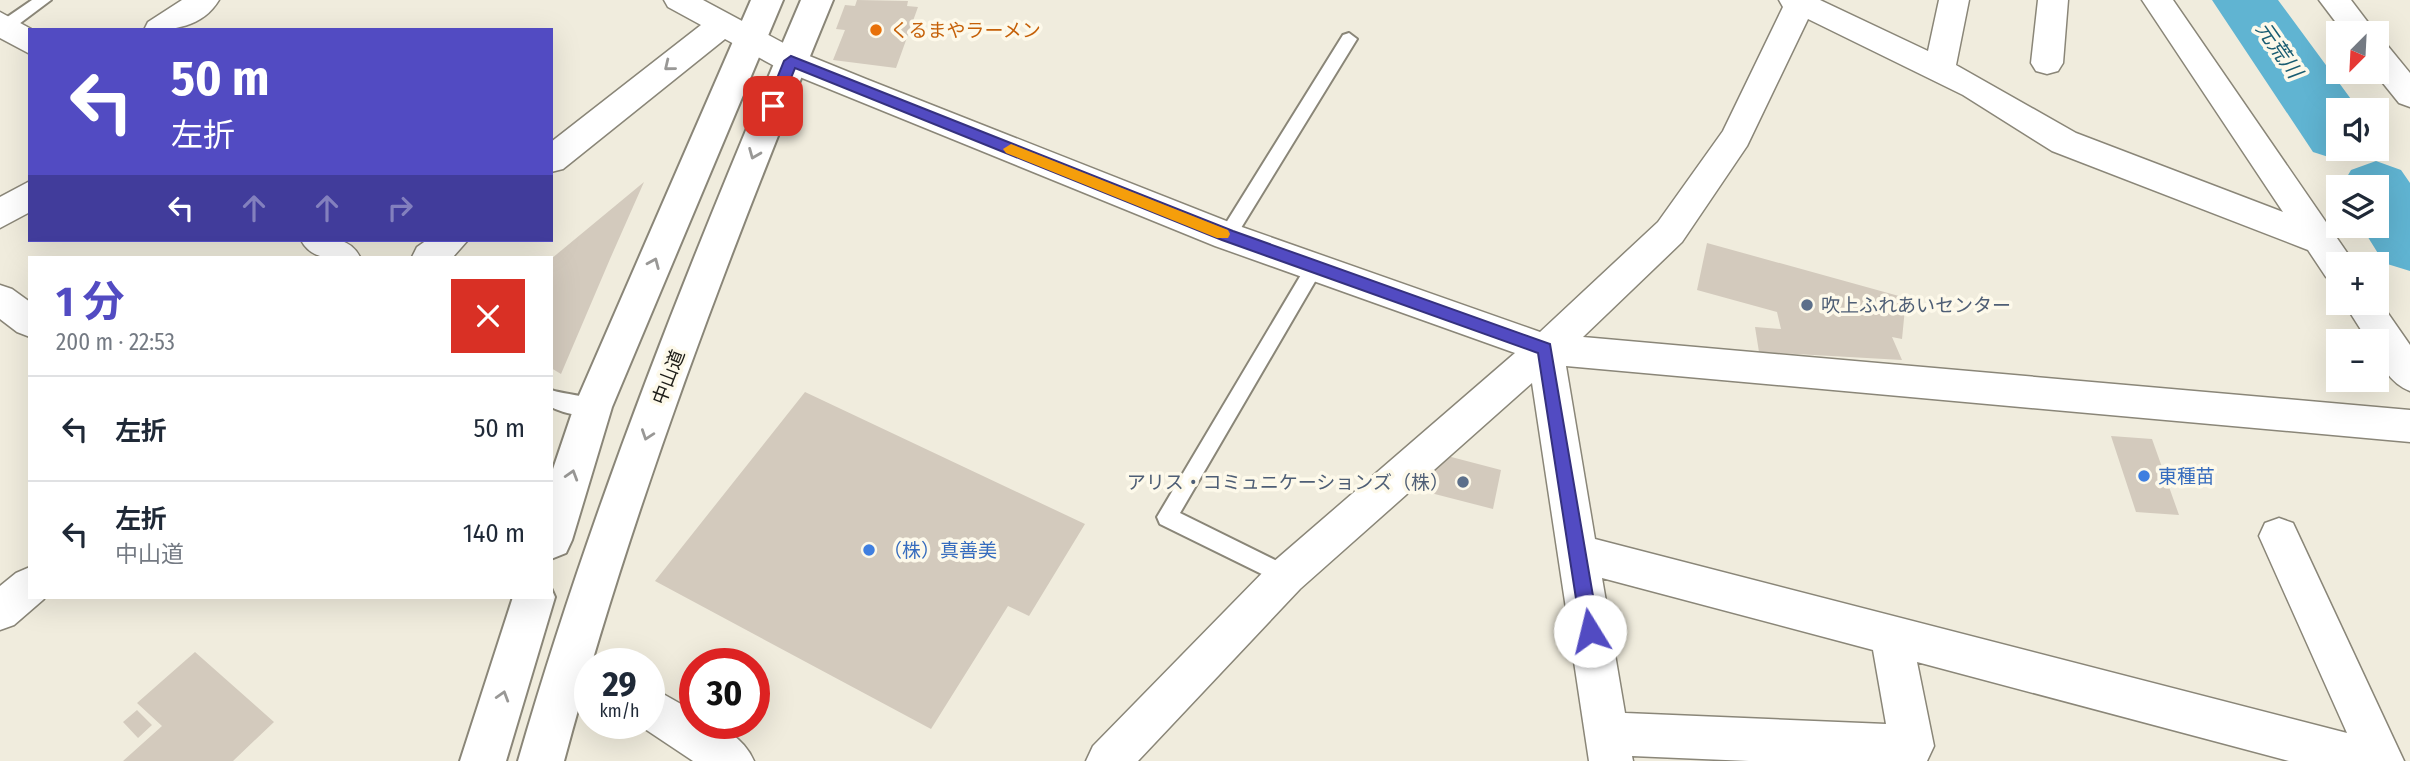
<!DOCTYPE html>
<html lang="ja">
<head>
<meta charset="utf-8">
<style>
	:root { --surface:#fff; --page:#f2f2f3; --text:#1f2937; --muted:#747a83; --line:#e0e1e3; --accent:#524bc2 }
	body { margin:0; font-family:"Fira Sans Condensed","Noto Sans JP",sans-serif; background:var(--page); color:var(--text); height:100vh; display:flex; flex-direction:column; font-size:26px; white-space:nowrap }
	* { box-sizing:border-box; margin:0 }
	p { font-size:23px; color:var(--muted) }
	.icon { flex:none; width:38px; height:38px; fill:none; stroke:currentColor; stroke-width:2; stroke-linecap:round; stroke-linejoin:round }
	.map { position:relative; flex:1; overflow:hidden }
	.details { position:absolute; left:28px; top:256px; width:525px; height:343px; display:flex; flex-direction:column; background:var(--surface); border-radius:0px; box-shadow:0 7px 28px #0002 }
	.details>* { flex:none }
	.guide { position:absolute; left:28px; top:28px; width:525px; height:214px; border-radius:0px; box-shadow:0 7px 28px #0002; background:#524bc2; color:#fff; overflow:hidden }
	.needle { width:46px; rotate:204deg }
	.tools { position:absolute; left:2326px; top:21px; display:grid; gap:14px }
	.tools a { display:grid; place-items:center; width:63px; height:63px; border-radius:0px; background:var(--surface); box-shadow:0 7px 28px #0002; font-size:35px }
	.speed { position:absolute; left:574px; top:648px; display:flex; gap:14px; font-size:35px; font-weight:700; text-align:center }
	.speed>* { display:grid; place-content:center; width:91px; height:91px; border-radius:50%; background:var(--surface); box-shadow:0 7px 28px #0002; line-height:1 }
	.speed small { font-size:18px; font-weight:400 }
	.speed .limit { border:10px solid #d22; background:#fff; color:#111 }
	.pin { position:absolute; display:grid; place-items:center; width:60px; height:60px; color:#fff; margin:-30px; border-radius:14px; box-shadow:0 4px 10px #0006 }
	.me { position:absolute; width:77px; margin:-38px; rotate:351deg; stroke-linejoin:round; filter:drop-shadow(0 0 5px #0008) }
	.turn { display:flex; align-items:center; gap:24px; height:147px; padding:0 28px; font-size:32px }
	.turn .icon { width:91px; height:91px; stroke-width:2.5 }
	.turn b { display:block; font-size:49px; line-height:60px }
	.lanes { display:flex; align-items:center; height:66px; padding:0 28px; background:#0003; justify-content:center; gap:35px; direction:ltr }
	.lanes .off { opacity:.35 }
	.round { display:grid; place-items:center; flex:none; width:74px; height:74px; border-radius:0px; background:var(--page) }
	.overview { display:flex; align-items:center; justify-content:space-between; height:119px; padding:0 28px }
	h1 { font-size:42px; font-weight:700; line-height:52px; color:var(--accent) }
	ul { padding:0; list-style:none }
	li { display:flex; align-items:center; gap:21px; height:105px; padding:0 28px; border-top:2px solid var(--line) }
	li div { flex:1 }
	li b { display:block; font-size:26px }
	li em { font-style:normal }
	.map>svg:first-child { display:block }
</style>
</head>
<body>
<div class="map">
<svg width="2410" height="761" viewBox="0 0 2410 761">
	<rect width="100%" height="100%" fill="#f0ecdd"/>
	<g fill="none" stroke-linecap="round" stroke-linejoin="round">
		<!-- river -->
		<path fill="#60b4d2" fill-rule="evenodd" d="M2212 0H2278L2359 110H2338V149H2365L2363 152 2338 160 2313 152Z
			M2376 161 2401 170 2410 183V271L2384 263 2361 226H2376V187H2341L2351 170Z"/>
	</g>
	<!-- building -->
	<path fill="#d3cabd" d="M857 0 908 1 907 6 918 7 896 68 833 60 845 30 836 29 845 5 855 6Z
		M644 182 610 259 561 374 551 368V259Z
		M1707 243 1906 298 1902 339 1892 337 1902 360 1759 352 1755 327 1781 329 1777 312 1697 290Z
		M805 392 1085 524 1029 616 1008 606 931 729 655 581Z
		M2111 436 2152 439 2179 515 2136 512Z
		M1436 453 1501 470 1493 509 1423 491 1431 458Z
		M195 652 274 722 233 761H123L162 726 137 703Z
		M137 710 152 725 138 738 123 722Z"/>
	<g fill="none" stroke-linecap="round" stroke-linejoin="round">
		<defs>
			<path id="service" d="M32 0H51L11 30H0V22Z
				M1349 33 1357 39 1233 241H1221L1218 236 1221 231 1343 35Z
				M1314 261 1320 263 1323 268 1320 273 1180 513 1293 569 1297 576 1293 583 1286 586 1160 524 1157 517 1308 263Z
				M551 390C567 395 584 395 600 401L603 407 600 413C585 418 565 414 551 407Z"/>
			<path id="minor" d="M182 0H219C202 28 173 30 144 30L148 22Z
				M664 0H703L802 53 866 79 1239 226 1540 332 1658 222 1723 131 1783 7 1779 0H1820L1928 51 1939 0H1969L1956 65 2076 133 2283 212 2142 0H2173L2350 257 2354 264H2338V281L2326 277 2308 250 2052 151 1963 95 1808 19 1747 146 1682 242 1583 337 2410 410V442L1566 366 1595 539 2347 733 2259 536 2265 523 2279 518 2293 523 2404 761H2289L1917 662 1934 746 1927 761H1749L1632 756 1633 761H1589L1532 383 1300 589 1138 761H1086L1093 746 1272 563 1515 353 1215 246 780 69 725 39 563 169 551 172V142L701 25 668 7ZM1602 578 1873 650 1886 724 1625 713Z
				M2038 0H2068L2063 63 2058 71 2047 74 2036 71 2031 63Z
				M2319 0H2351L2376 33H2344Z
				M0 12 33 30H30V54L0 38Z
				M2376 42 2387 45 2410 73V107L2399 103 2374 72H2376Z
				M30 181V212L0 228V197Z
				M301 240C324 239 348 234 360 257 338 258 313 263 301 240Z
				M427 240H468L453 257H412L417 247Z
				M0 285 12 289 30 302V337L17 332 0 319Z
				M2376 296 2410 345V391C2391 384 2376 362 2376 341H2368L2344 303H2376Z
				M30 567V597H45L44 599 14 625 0 630V586L16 573Z
				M649 686 695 712V723C720 723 744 738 754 761H693L636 723H649Z"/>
			<path id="trunk" d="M751 0H783L612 407 572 540 566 553 551 559V475L574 407Z
				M801 0H833C731 248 633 504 564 761H518C593 501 695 248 801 0Z
				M551 588 555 597 506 761H460L513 597H551Z"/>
		</defs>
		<!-- service casing -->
		<use href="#service" stroke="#8a8678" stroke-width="4"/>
		<!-- minor casing -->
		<use href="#minor" stroke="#8a8678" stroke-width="3"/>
		<!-- trunk casing -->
		<use href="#trunk" stroke="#8a8678" stroke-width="4"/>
		<!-- service -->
		<use href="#service" fill="#fff" fill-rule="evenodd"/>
		<!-- minor -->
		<use href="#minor" fill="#fff" fill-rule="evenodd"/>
		<!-- trunk -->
		<use href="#trunk" fill="#fff" fill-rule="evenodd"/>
	</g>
	<!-- one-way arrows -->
	<defs><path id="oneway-chevron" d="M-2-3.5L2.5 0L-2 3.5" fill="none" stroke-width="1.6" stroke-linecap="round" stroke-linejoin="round" transform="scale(1.75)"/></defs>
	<g stroke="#999896">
		<use href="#oneway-chevron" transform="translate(669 66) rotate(141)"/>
		<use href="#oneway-chevron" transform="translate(754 154) rotate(112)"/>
		<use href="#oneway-chevron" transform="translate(654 263) rotate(-67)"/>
		<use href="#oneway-chevron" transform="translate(647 435) rotate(109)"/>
		<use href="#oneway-chevron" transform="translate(572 475) rotate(-73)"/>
		<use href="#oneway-chevron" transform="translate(503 696) rotate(-73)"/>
	</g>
	<!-- route -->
	<path fill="#524bc2" stroke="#35317e" stroke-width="2" d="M791 56 1233 231 1550 344 1599 631 1596 637 1590 639 1583 637 1581 631 1538 353 1222 240 795 68 778 110H768L766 106 784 61Z"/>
	<!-- slow -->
	<path fill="#f59e0b" d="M1011 144 1228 230 1230 234 1228 238H1217L1006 153 1003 149Z"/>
	<!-- markers -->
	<circle fill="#e8710a" stroke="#fdf9ea" stroke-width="2.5" cx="876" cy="30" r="7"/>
	<g fill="#5c6f8a" stroke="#fdf9ea" stroke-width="2.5">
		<circle cx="1807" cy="305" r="7"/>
		<circle cx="1463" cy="482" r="7"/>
	</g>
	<g fill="#3f7fe0" stroke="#fdf9ea" stroke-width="2.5">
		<circle cx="2144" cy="476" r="7"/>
		<circle cx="869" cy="550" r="7"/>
	</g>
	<g text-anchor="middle" stroke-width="7" stroke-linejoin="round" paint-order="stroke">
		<!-- food labels -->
		<g font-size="19" fill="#c56008" stroke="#fdf9ea" text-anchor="start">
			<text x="890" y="37">くるまやラーメン</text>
		</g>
		<!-- service labels -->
		<g font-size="19" fill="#4e5e75" stroke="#fdf9ea" text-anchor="start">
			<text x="1821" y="312">吹上ふれあいセンター</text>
			<text x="1449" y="489" text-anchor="end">アリス・コミュニケーションズ（株）</text>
		</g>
		<!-- street labels -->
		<g font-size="19" fill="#1c1b16" stroke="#fdf9ea">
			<text transform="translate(668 377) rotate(-69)" y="7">中山道</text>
		</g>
		<!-- shop labels -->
		<g font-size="19" fill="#366cbe" stroke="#fdf9ea" text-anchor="start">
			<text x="2158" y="483">東種苗</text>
			<text x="883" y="557">（株）真善美</text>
		</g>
		<!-- water labels -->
		<g font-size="21" font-style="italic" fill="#185c71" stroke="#fdf9ea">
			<text transform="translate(2279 50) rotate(55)" y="7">元荒川</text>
		</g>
	</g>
</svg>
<div class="tools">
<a><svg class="needle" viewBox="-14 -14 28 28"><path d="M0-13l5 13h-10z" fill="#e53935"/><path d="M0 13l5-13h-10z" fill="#747a83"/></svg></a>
<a><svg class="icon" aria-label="sound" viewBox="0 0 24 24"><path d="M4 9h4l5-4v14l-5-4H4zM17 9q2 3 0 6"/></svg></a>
<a><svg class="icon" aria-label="layers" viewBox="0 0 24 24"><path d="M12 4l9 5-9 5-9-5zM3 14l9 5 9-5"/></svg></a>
<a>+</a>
<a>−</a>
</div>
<div class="speed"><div>29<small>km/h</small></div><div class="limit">30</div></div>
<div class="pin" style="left:773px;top:106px;background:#d93025"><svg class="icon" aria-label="arrive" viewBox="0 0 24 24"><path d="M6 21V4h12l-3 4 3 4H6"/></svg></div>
<svg class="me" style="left:1590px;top:631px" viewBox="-20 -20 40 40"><circle r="19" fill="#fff"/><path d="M0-13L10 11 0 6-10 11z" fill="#524bc2"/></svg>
<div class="guide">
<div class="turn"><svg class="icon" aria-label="left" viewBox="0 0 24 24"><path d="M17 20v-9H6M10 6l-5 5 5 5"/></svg><div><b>50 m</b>左折</div></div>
<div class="lanes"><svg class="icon" aria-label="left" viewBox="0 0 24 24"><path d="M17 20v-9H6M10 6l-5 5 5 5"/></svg><svg class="icon off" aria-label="ahead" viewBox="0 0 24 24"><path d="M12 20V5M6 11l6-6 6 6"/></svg><svg class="icon off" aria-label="ahead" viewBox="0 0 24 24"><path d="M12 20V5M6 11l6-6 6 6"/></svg><svg class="icon off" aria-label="right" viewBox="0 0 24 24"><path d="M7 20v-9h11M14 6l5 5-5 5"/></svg></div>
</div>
<section class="details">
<div class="overview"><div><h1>1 分</h1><p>200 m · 22:53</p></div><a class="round" style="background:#d93025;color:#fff"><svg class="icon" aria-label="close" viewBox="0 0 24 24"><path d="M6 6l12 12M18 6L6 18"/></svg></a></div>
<ul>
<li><svg class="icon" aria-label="left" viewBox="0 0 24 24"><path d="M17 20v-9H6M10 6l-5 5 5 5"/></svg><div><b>左折</b></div><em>50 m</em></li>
<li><svg class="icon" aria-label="left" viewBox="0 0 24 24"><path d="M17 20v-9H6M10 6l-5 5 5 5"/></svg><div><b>左折</b><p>中山道</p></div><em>140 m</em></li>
</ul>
</section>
</div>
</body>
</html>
